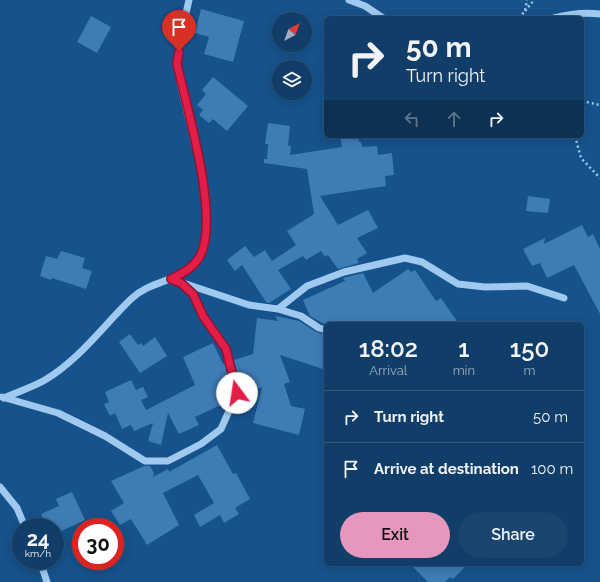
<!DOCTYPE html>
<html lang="en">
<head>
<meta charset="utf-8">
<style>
	:root { --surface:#103e68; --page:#19456e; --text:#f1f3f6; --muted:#9caec0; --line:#30577c; --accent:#e797bd }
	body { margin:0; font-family:Raleway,sans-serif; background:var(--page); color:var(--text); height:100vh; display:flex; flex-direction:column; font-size:15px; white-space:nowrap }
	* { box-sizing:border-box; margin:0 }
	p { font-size:13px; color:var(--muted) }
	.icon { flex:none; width:22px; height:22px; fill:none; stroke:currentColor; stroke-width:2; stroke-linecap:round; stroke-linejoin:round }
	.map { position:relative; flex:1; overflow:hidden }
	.details { position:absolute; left:324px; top:322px; width:260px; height:244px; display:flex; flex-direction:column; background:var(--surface); border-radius:6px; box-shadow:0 2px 10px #0003,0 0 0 1px var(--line) }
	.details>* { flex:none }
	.banner { position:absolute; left:324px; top:16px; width:260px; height:122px; border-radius:6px; box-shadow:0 2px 10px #0003,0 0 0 1px var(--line); background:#103e68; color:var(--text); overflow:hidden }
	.needle { width:26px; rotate:41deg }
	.fabs { position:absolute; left:272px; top:12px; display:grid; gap:8px }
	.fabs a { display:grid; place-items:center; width:40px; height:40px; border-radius:50%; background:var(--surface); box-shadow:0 2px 10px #0003,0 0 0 1px var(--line); font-size:20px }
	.speed { position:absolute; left:12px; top:518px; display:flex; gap:8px; font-size:20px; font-weight:700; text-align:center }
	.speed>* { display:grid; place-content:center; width:52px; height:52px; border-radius:50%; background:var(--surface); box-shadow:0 2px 10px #0003,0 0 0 1px var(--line); line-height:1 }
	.speed small { font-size:10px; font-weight:400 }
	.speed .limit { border:6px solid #d22; background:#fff; color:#111 }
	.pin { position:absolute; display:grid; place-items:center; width:34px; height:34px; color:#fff; margin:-41px -17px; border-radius:50% 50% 50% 0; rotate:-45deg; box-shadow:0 0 4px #0007 }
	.pin .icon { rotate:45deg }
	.me { position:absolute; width:44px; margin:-22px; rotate:346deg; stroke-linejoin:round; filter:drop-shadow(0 0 3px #0008) }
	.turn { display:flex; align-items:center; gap:14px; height:84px; padding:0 16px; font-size:18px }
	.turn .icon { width:52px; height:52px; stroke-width:2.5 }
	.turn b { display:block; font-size:28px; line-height:34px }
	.lanes { display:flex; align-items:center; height:38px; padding:0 16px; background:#0003; justify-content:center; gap:20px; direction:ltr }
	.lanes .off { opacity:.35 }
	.eta { display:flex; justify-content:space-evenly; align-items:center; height:68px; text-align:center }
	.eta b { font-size:24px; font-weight:600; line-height:28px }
	.action { display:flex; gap:8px; margin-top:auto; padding:8px 16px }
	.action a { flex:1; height:46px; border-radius:24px; background:var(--accent); color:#111; font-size:16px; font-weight:600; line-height:46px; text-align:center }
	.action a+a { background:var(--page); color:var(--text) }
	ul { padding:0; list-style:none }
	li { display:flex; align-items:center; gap:12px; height:52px; padding:0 16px; border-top:1px solid var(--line) }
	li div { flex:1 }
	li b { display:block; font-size:15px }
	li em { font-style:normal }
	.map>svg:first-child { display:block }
</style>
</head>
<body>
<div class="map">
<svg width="600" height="582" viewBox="0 0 600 582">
	<rect width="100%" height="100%" fill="#16528b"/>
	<!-- building -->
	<path fill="#3e7cb4" d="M201 9 244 21 233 62 204 54 209 37 195 33Z
		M91 16 111 27 97 53 77 42Z
		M213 77 248 106 227 131 213 119 209 123 199 115 203 110 197 105 206 94 202 90Z
		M268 123 290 126 288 146H291L290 155 342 147 340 136H358L359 142H361L362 147 377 146 378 155 392 153 394 175 385 176 386 186 320 196 338 225 368 210 378 228 357 238 367 253 357 259 359 263 338 269 328 255 325 257 321 251 306 260 303 256 278 270 291 289 269 303 266 302 242 265 235 271 227 260 245 246 254 257 265 250 272 261 296 245 287 231 314 214 307 169 264 163V159H267L268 144H265Z
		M528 196 550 199 548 213 526 211Z
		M582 225 588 237 593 234 600 249V314L574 265 547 278 540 263 532 266 523 249 545 238 544 244Z
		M61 251 85 258 82 268 92 271 86 289 52 278 51 280 40 276 46 256 57 259Z
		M408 269 411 272 415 270 436 301 441 298 459 324 326 325 310 316 303 300 345 281 343 278 363 273 373 293Z
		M275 316 299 321 316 332 326 335V370L280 355 290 382 284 384 291 406 305 409 299 435 253 423 262 387 241 396 242 392 234 360 253 354 257 318 278 321Z
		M130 334 138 345 141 343 143 346 155 337 167 356 140 373 119 342Z
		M213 343 223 364H225L232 393 227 402 195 417 199 425 179 434 168 413 161 445 148 441 153 423 134 431 131 425 122 429 115 413 110 416 104 404 109 402 105 392 131 380 136 390 143 387 148 397 141 400 146 410 195 385 183 357Z
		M217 445 233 474 236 473 250 499 235 508 239 514 224 523 220 515 200 527 194 515 214 503 198 475 163 493 179 525 147 545 131 519 120 525 111 511 124 503 111 481 144 466H150L154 473 153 477 168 469 169 472Z
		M72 492 85 520 55 534V527H47L41 514 59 506 56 499Z
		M410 564H468L453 579 450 577 445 582H428Z"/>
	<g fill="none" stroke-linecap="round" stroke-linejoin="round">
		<!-- path -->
		<path stroke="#9fc9ef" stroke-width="2.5" stroke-dasharray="2 3" stroke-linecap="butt" d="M525 11 534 0
			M519 18 525 11 527 0
			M582 101 600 105
			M575 136 581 158 600 178"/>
		<!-- minor -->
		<path stroke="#9fc9ef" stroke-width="7" d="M349 0 365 6 383 18
			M554 18C569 14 584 12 600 14
			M171 279 249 305 278 309 307 286 344 272 405 258 422 262 458 284 485 287 527 286 564 298
			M278 309 301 316 319 328 326 330
			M2 397 58 413 105 436 145 461H168L201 444 221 429 237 393 226 349 203 316 193 294 183 284
			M4 398C17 392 33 387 45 380 79 360 103 326 131 299 153 278 185 283 200 255 222 214 183 111 177 65 176 53 186 14 189 0
			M0 487 17 508 25 527
			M40 561 47 582"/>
	</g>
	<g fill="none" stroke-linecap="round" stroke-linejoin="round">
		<defs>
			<path id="route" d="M179 51 177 64C187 108 219 215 201 254 195 267 183 273 171 279L181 283 193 294 203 316 226 349 237 393"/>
		</defs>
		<!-- route casing -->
		<use href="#route" stroke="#92132f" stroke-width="10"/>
		<!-- route -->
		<use href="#route" stroke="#e11d48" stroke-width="7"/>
	</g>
</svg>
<div class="fabs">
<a><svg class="needle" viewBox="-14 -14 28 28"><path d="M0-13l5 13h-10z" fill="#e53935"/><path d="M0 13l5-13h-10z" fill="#9caec0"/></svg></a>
<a><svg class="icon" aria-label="layers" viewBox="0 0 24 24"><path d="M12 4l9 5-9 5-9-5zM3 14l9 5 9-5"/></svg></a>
</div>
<div class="speed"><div>24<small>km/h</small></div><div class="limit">30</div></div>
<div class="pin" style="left:179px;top:51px;background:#d93025"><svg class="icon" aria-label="arrive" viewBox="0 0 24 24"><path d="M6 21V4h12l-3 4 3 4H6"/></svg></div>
<svg class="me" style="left:237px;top:393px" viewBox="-20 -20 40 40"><circle r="19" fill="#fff"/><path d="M0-13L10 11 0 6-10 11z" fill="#e11d48"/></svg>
<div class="banner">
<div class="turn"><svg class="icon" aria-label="right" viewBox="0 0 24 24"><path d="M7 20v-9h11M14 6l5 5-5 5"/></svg><div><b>50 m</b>Turn right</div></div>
<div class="lanes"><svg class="icon off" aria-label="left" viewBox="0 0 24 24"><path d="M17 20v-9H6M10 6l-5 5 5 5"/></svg><svg class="icon off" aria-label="ahead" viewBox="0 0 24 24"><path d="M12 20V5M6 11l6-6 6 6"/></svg><svg class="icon" aria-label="right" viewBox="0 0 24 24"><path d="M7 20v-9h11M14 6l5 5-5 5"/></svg></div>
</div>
<section class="details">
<div class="eta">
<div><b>18:02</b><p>Arrival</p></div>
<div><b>1</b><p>min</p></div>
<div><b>150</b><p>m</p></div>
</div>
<ul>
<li><svg class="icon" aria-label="right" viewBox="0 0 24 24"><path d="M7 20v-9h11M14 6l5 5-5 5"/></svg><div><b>Turn right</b></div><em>50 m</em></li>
<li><svg class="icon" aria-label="arrive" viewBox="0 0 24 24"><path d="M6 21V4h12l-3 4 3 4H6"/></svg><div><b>Arrive at destination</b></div><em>100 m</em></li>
</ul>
<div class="action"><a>Exit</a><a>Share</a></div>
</section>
</div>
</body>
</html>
